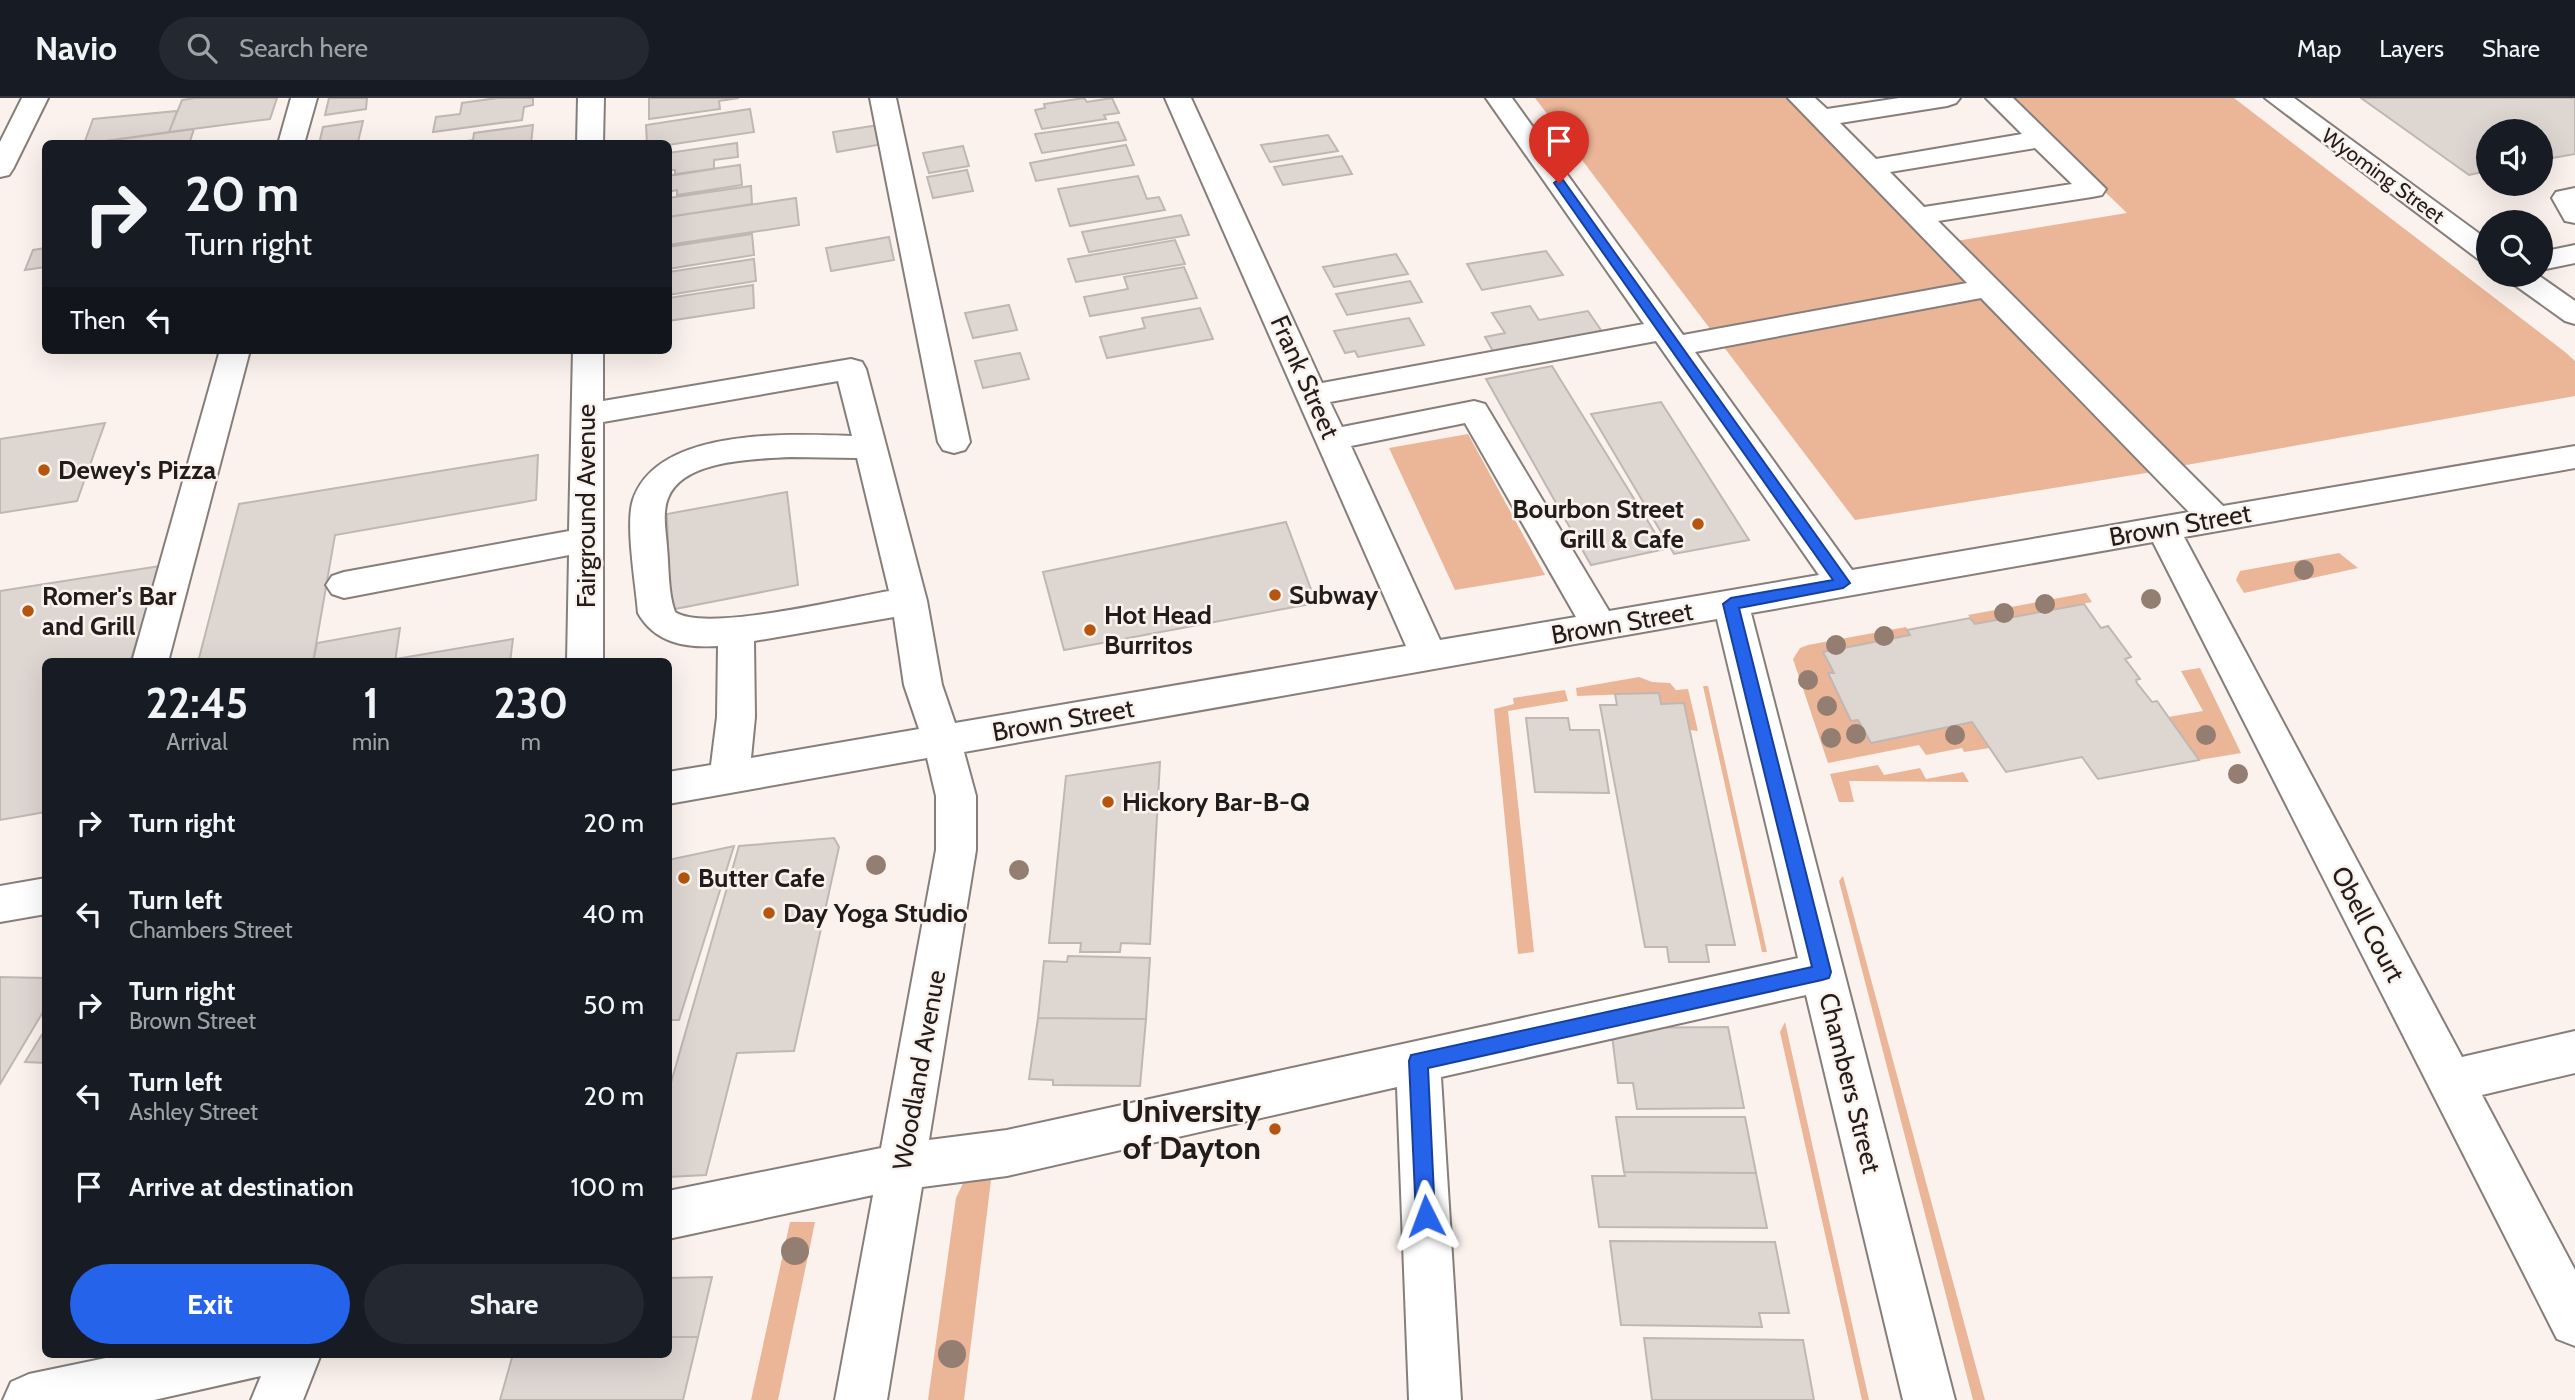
<!DOCTYPE html>
<html lang="en">
<head>
<meta charset="utf-8">
<style>
	:root { --surface:#171b24; --page:#242831; --text:#f1f3f6; --muted:#9ea1a6; --line:#363941; --accent:#2563eb }
	body { margin:0; font-family:Cabin,sans-serif; background:var(--page); color:var(--text); height:100vh; display:flex; flex-direction:column; font-size:26px; white-space:nowrap }
	* { box-sizing:border-box; margin:0 }
	p { font-size:23px; color:var(--muted) }
	.icon { flex:none; width:38px; height:38px; fill:none; stroke:currentColor; stroke-width:2; stroke-linecap:round; stroke-linejoin:round }
	.map { position:relative; flex:1; overflow:hidden }
	.side { position:absolute; left:42px; top:560px; width:630px; height:700px; display:flex; flex-direction:column; background:var(--surface); border-radius:10px; box-shadow:0 7px 28px #0002 }
	.side>* { flex:none }
	.guide { position:absolute; left:42px; top:42px; width:630px; height:214px; border-radius:10px; box-shadow:0 7px 28px #0002; background:#171b24; color:var(--text); overflow:hidden }
	.fabs { position:absolute; left:2476px; top:21px; display:grid; gap:14px }
	.fabs a { display:grid; place-items:center; width:77px; height:77px; border-radius:50%; background:var(--surface); box-shadow:0 7px 28px #0002; font-size:35px }
	.pin { position:absolute; display:grid; place-items:center; width:60px; height:60px; color:#fff; margin:-72px -30px; border-radius:50% 50% 50% 0; rotate:-45deg; box-shadow:0 0 7px #0007 }
	.pin .icon { rotate:45deg }
	.me { position:absolute; width:77px; margin:-38px; rotate:357deg; stroke-linejoin:round; filter:drop-shadow(0 0 5px #0008) }
	.turn { display:flex; align-items:center; gap:24px; height:147px; padding:0 28px; font-size:32px }
	.turn .icon { width:91px; height:91px; stroke-width:2.5 }
	.turn b { display:block; font-size:49px; line-height:60px }
	.then { display:flex; align-items:center; height:66px; padding:0 28px; background:#0003; gap:14px; font-size:26px }
	.eta { display:flex; justify-content:space-evenly; align-items:center; height:119px; text-align:center }
	.eta b { font-size:42px; font-weight:700; line-height:49px }
	.primary-button { display:flex; gap:14px; margin-top:auto; padding:14px 28px }
	.primary-button a { flex:1; height:80px; border-radius:42px; background:var(--accent); color:#fff; font-size:28px; font-weight:700; line-height:80px; text-align:center }
	.primary-button a+a { background:var(--page); color:var(--text) }
	ul { padding:0; list-style:none }
	li { display:flex; align-items:center; gap:21px; height:91px; padding:0 28px }
	li div { flex:1 }
	li b { display:block; font-size:26px }
	li em { font-style:normal }
	header { display:flex; align-items:center; gap:42px; box-sizing:border-box; height:98px; padding:0 35px; background:var(--surface); border-bottom:2px solid var(--line) }
	header strong { font-size:33px }
	nav { display:flex; gap:38px; margin-inline-start:auto; font-size:24px }
	.search { width:490px; height:63px; background:var(--page); display:flex; align-items:center; gap:18px; box-sizing:border-box; padding:0 24px; border-radius:38px; color:var(--muted); font-size:26px }
	.map>svg:first-child { display:block }
</style>
</head>
<body>
<header>
<strong>Navio</strong>
<div class="search"><svg class="icon" aria-label="search" viewBox="0 0 24 24"><circle cx="10" cy="10" r="6"/><path d="M15 15l6 6"/></svg>Search here</div>
<nav><a>Map</a><a>Layers</a><a>Share</a></nav>
</header>
<div class="map">
<svg width="2575" height="1302" viewBox="0 0 2575 1302">
	<rect width="100%" height="100%" fill="#fbf2ed"/>
	<!-- green -->
	<path fill="#ebb598" d="M1535 0H1793L2152 374 1855 422Z
		M2007 0H2234L2565 254 2575 263V298L2175 369 1956 143 2127 115Z
		M1468 336 1545 477 1455 492 1389 350Z
		M2339 455 2358 470 2244 495 2236 482 2240 473Z
		M2086 495 2092 504 1975 526 1968 517Z
		M1906 529 1910 537 1824 554 1834 575H1829L1872 645 1972 624 1990 650 1964 654 1962 650 1926 657 1919 647 1828 665 1793 561 1800 550 1808 547Z
		M2200 570 2241 655 2199 662 2168 619 2203 613 2181 573Z
		M1639 579 1652 584 1670 585 1676 592 1688 591 1698 633 1690 632 1684 606H1661L1659 595 1577 598 1576 590Z
		M1703 588H1708L1767 854H1762Z
		M1565 592 1568 603 1508 613 1534 854 1518 856 1494 611 1514 606 1513 600Z
		M1878 667 1884 677 1920 670 1926 681 1963 674 1969 684 1849 683 1854 704H1839L1830 676Z
		M1843 778 1985 1302H1973L1839 783Z
		M1785 924 1869 1302H1862L1780 934Z
		M992 1074 964 1302H928L956 1100 965 1081Z
		M790 1124H815L778 1302H751Z"/>
	<!-- building -->
	<path fill="#ded6d1" stroke="#c0b7b3" stroke-width="2" d="M195 0H277L270 21 169 34 182 2Z
		M329 0H367L366 11 325 17Z
		M497 0H533V7L524 9 522 22 433 34 436 19 460 16 462 5Z
		M649 0H739L719 3 720 11 649 21Z
		M1084 0 1087 4 1112 0 1119 15 1104 17 1106 21 1042 31 1035 12 1045 10 1044 6Z
		M2361 0H2575V56L2541 62V33H2488V73L2469 77Z
		M750 11 754 34 668 47 647 46 646 27Z
		M177 13 169 34 84 46 93 21Z
		M363 23 358 44 319 46 323 29Z
		M1118 24 1126 42 1042 55 1035 36Z
		M533 27 531 46H449L473 42 474 35Z
		M879 27 883 46 837 54 833 34Z
		M194 31 189 46H85Z
		M1328 37 1338 53 1270 64 1261 47Z
		M737 45 738 59 714 62V71L675 77V72H668V55Z
		M1126 47 1134 67 1036 83 1030 65Z
		M963 48 969 68 929 75 923 55Z
		M1342 58 1352 76 1283 87 1274 69Z
		M740 67 742 87 677 97V92L668 94V77Z
		M967 72 973 93 933 100 927 79Z
		M1138 78 1147 101 1159 99 1165 112 1070 128 1058 91Z
		M751 88 752 106 668 119V100Z
		M796 100 799 127 668 147V119Z
		M1181 117 1189 137 1089 154 1082 134Z
		M752 136 754 157 668 171V149Z
		M889 139 894 162 831 173 826 150Z
		M1175 142 1185 166 1076 184 1068 161Z
		M46 150V169L25 172 33 152Z
		M1546 153 1563 177 1482 192 1467 166Z
		M1396 156 1408 176 1334 189 1323 169Z
		M754 161 756 183 668 197V174Z
		M1184 169 1197 200 1090 218 1084 199 1128 191 1124 179Z
		M1410 183 1422 204 1347 217 1336 196Z
		M753 187 754 210 668 223V200Z
		M1009 207 1017 232 973 240 965 215Z
		M1530 208 1539 222 1588 213 1603 235 1494 255 1485 239 1505 235 1492 215Z
		M1200 210 1213 241 1107 260 1100 239 1145 230 1142 220Z
		M1409 220 1424 247 1358 259 1355 253 1345 255 1334 233Z
		M1020 255 1029 281 983 290 975 263Z
		M1552 268 1665 451 1591 467 1486 281Z
		M1661 304 1749 442 1674 456 1591 316Z
		M105 325 77 403 0 415V341Z
		M538 357 536 402 335 437 313 564H198L239 406Z
		M787 394 798 487 670 512 667 416Z
		M1286 424 1316 505 1064 552 1043 474Z
		M160 468 130 564H46V714L0 722V493Z
		M2084 506 2101 530 2108 528 2131 559 2125 561 2140 581 2136 582 2137 585 2152 604 2157 603 2199 662 2098 681 2082 659 2006 674 1972 624 1871 645 1858 622 1851 623 1828 575H1834L1823 554 1910 537 1907 532 1970 520 1975 526Z
		M400 530 395 564H313L317 545Z
		M513 541 510 564H395V561Z
		M1659 595 1661 606 1684 605 1735 847H1706L1709 864H1669L1667 849H1645L1600 607H1617L1615 596Z
		M1526 620H1568L1570 632H1599L1609 695 1535 694Z
		M1160 664 1150 846 1121 845 1120 854H1080L1081 845H1049L1066 678Z
		M834 740 839 749 794 953 737 955 706 1077 668 1079V995L739 748Z
		M734 748 679 922H668V762Z
		M1068 858 1150 860 1146 921 1038 920 1044 863 1067 864Z
		M0 879 46 880V909L0 986Z
		M1038 920 1146 921 1140 988 1053 987V982L1029 981Z
		M1728 929 1744 1010 1637 1011 1633 985H1618L1611 930Z
		M46 930V965L25 964Z
		M1616 1019H1745L1756 1075 1624 1074Z
		M1624 1074 1756 1075 1767 1130 1599 1129 1592 1078H1625Z
		M1610 1143 1775 1144 1789 1215H1759L1762 1229 1621 1227Z
		M712 1179 698 1239H668V1180Z
		M668 1239H698L683 1302H500L513 1256H668Z
		M1644 1240 1803 1242 1814 1302H1652Z"/>
	<g fill="none" stroke-linecap="round" stroke-linejoin="round">
		<defs>
			<path id="minor" d="M22 0H48L13 71 9 77 0 79V44Z
				M291 0H317L304 46H278Z
				M578 0H604L603 46H577Z
				M870 0H896L970 344 965 352 954 355 943 352 938 344Z
				M1165 0H1191L1322 285 1644 226 1486 0H1512L1683 237 1967 185 1788 0H1815L1827 11 1899 0H1960L1956 5 1947 8 1840 25 1876 61 2022 36 1986 0H2013L2106 91 2102 97 2092 99 1938 123 2223 408 2575 348V370L2184 439 2462 959 2575 933V975L2482 997 2575 1172V1248L2557 1241 2153 444 1751 515 1955 1302H1903L1806 897 1441 979 1461 1302H1409L1397 989 1007 1078 922 1089 887 1302H835L873 1097 668 1141V1093L881 1050 936 752V698L927 660 668 706V674L711 667 717 619 718 548C685 550 655 545 638 515 636 488 625 426 633 402 657 329 790 336 852 338L838 283 603 324V564H567L569 457 344 500 332 496 326 487 332 478 344 474 569 433 573 252H603V303L851 261 862 264 866 271 927 503 942 587 955 625 1406 548ZM2035 50 2072 86 1924 109 1890 74ZM1981 200 2189 414 1852 472 1695 254ZM1656 243 1819 477 1609 513 1485 306 1474 303 1342 329 1330 304ZM1465 325 1576 519 1440 542 1351 348ZM791 359 857 360 889 493C848 500 705 535 675 514 668 495 669 470 667 449 666 434 662 415 668 400 683 361 756 361 791 359ZM894 519 904 587 919 631 751 660 755 619 754 543ZM1717 521 1798 860 1007 1032 929 1042 976 752V698L964 654Z
				M2265 0H2294L2488 142V163L2478 161Z
				M2575 90V125L2565 123 2552 100 2556 94Z
				M2575 147V165L2541 172V154Z
				M2505 177H2538L2575 203V226L2565 223 2509 183Z
				M220 252H250L168 564H132Z
				M46 780V816L0 824V788Z
				M125 1256H321L303 1302H251L261 1278 154 1302H3L11 1284 29 1276Z"/>
		</defs>
		<!-- minor casing -->
		<use href="#minor" stroke="#867e7a" stroke-width="4"/>
		<!-- minor -->
		<use href="#minor" fill="#fff" fill-rule="evenodd"/>
	</g>
	<!-- trees -->
	<g fill="#947e71">
		<circle cx="2304" cy="472" r="10"/>
		<circle cx="2151" cy="501" r="10"/>
		<circle cx="2045" cy="506" r="10"/>
		<circle cx="2004" cy="515" r="10"/>
		<circle cx="1884" cy="538" r="10"/>
		<circle cx="1836" cy="547" r="10"/>
		<circle cx="1808" cy="582" r="10"/>
		<circle cx="1827" cy="608" r="10"/>
		<circle cx="1856" cy="636" r="10"/>
		<circle cx="1955" cy="637" r="10"/>
		<circle cx="2206" cy="637" r="10"/>
		<circle cx="1831" cy="640" r="10"/>
		<circle cx="2238" cy="676" r="10"/>
		<circle cx="876" cy="767" r="10"/>
		<circle cx="1019" cy="772" r="10"/>
		<circle cx="795" cy="1153" r="14"/>
		<circle cx="952" cy="1256" r="14"/>
	</g>
	<!-- route -->
	<path fill="#2563eb" stroke="#184099" stroke-width="2" d="M1559 81 1563 82 1850 485 1843 490 1739 510 1831 874 1829 880 1822 882 1428 970 1435 1118 1433 1125 1426 1128 1419 1125 1416 1118 1409 963 1411 957 1812 869 1723 506 1731 500 1833 482 1554 85Z"/>
	<!-- markers -->
	<g fill="#b5550e" stroke="#fbf2ed" stroke-width="2.5">
		<circle cx="44" cy="372" r="7"/>
		<circle cx="1698" cy="426" r="7"/>
		<circle cx="1275" cy="497" r="7"/>
		<circle cx="28" cy="513" r="7"/>
		<circle cx="1090" cy="532" r="7"/>
		<circle cx="1108" cy="704" r="7"/>
		<circle cx="684" cy="780" r="7"/>
		<circle cx="769" cy="815" r="7"/>
		<circle cx="1275" cy="1031" r="7"/>
	</g>
	<g text-anchor="middle" stroke-width="5" stroke-linejoin="round" paint-order="stroke">
		<!-- far-street labels -->
		<g font-size="21" fill="#201d1c" stroke="#fbf2ed">
			<text transform="translate(2383 78) rotate(36)" y="7">Wyoming Street</text>
		</g>
		<!-- street labels -->
		<g font-size="26" fill="#201d1c" stroke="#fbf2ed">
			<text transform="translate(1305 279) rotate(66)" y="9">Frank Street</text>
			<text transform="translate(586 408) rotate(-90)" y="9">Fairground Avenue</text>
			<text transform="translate(2180 427) rotate(-10)" y="9">Brown Street</text>
			<text transform="translate(1622 525) rotate(-10)" y="9">Brown Street</text>
			<text transform="translate(1063 622) rotate(-10)" y="9">Brown Street</text>
			<text transform="translate(2368 826) rotate(62)" y="9">Obell Court</text>
			<text transform="translate(919 972) rotate(-80)" y="9">Woodland Avenue</text>
			<text transform="translate(1850 985) rotate(76)" y="9">Chambers Street</text>
		</g>
		<!-- poi labels -->
		<g font-size="26" font-weight="bold" fill="#201d1c" stroke="#fbf2ed" text-anchor="start">
			<text x="58" y="381">Dewey's Pizza</text>
			<text x="1684" y="420" text-anchor="end">Bourbon Street<tspan x="1684" dy="30">Grill &amp; Cafe</tspan></text>
			<text x="1289" y="506">Subway</text>
			<text x="42" y="507">Romer's Bar<tspan x="42" dy="30">and Grill</tspan></text>
			<text x="1104" y="526">Hot Head<tspan x="1104" dy="30">Burritos</tspan></text>
			<text x="1122" y="713">Hickory Bar-B-Q</text>
			<text x="698" y="789">Butter Cafe</text>
			<text x="783" y="824">Day Yoga Studio</text>
		</g>
		<!-- near-poi labels -->
		<g font-size="32" font-weight="bold" fill="#201d1c" stroke="#fbf2ed" text-anchor="end">
			<text x="1261" y="1024">University<tspan x="1261" dy="37">of Dayton</tspan></text>
		</g>
	</g>
</svg>
<div class="fabs">
<a><svg class="icon" aria-label="sound" viewBox="0 0 24 24"><path d="M4 9h4l5-4v14l-5-4H4zM17 9q2 3 0 6"/></svg></a>
<a><svg class="icon" aria-label="search" viewBox="0 0 24 24"><circle cx="10" cy="10" r="6"/><path d="M15 15l6 6"/></svg></a>
</div>
<div class="pin" style="left:1559px;top:85px;background:#d93025"><svg class="icon" aria-label="arrive" viewBox="0 0 24 24"><path d="M6 21V4h12l-3 4 3 4H6"/></svg></div>
<svg class="me" style="left:1426px;top:1118px" viewBox="-20 -20 40 40"><path d="M0-17L14 15 0 8-14 15z" fill="#2563eb" stroke="#fff" stroke-width="4"/></svg>
<div class="guide">
<div class="turn"><svg class="icon" aria-label="right" viewBox="0 0 24 24"><path d="M7 20v-9h11M14 6l5 5-5 5"/></svg><div><b>20 m</b>Turn right</div></div>
<div class="then">Then<svg class="icon" aria-label="left" viewBox="0 0 24 24"><path d="M17 20v-9H6M10 6l-5 5 5 5"/></svg></div>
</div>
<section class="side">
<div class="eta">
<div><b>22:45</b><p>Arrival</p></div>
<div><b>1</b><p>min</p></div>
<div><b>230</b><p>m</p></div>
</div>
<ul>
<li><svg class="icon" aria-label="right" viewBox="0 0 24 24"><path d="M7 20v-9h11M14 6l5 5-5 5"/></svg><div><b>Turn right</b></div><em>20 m</em></li>
<li><svg class="icon" aria-label="left" viewBox="0 0 24 24"><path d="M17 20v-9H6M10 6l-5 5 5 5"/></svg><div><b>Turn left</b><p>Chambers Street</p></div><em>40 m</em></li>
<li><svg class="icon" aria-label="right" viewBox="0 0 24 24"><path d="M7 20v-9h11M14 6l5 5-5 5"/></svg><div><b>Turn right</b><p>Brown Street</p></div><em>50 m</em></li>
<li><svg class="icon" aria-label="left" viewBox="0 0 24 24"><path d="M17 20v-9H6M10 6l-5 5 5 5"/></svg><div><b>Turn left</b><p>Ashley Street</p></div><em>20 m</em></li>
<li><svg class="icon" aria-label="arrive" viewBox="0 0 24 24"><path d="M6 21V4h12l-3 4 3 4H6"/></svg><div><b>Arrive at destination</b></div><em>100 m</em></li>
</ul>
<div class="primary-button"><a>Exit</a><a>Share</a></div>
</section>
</div>
</body>
</html>
